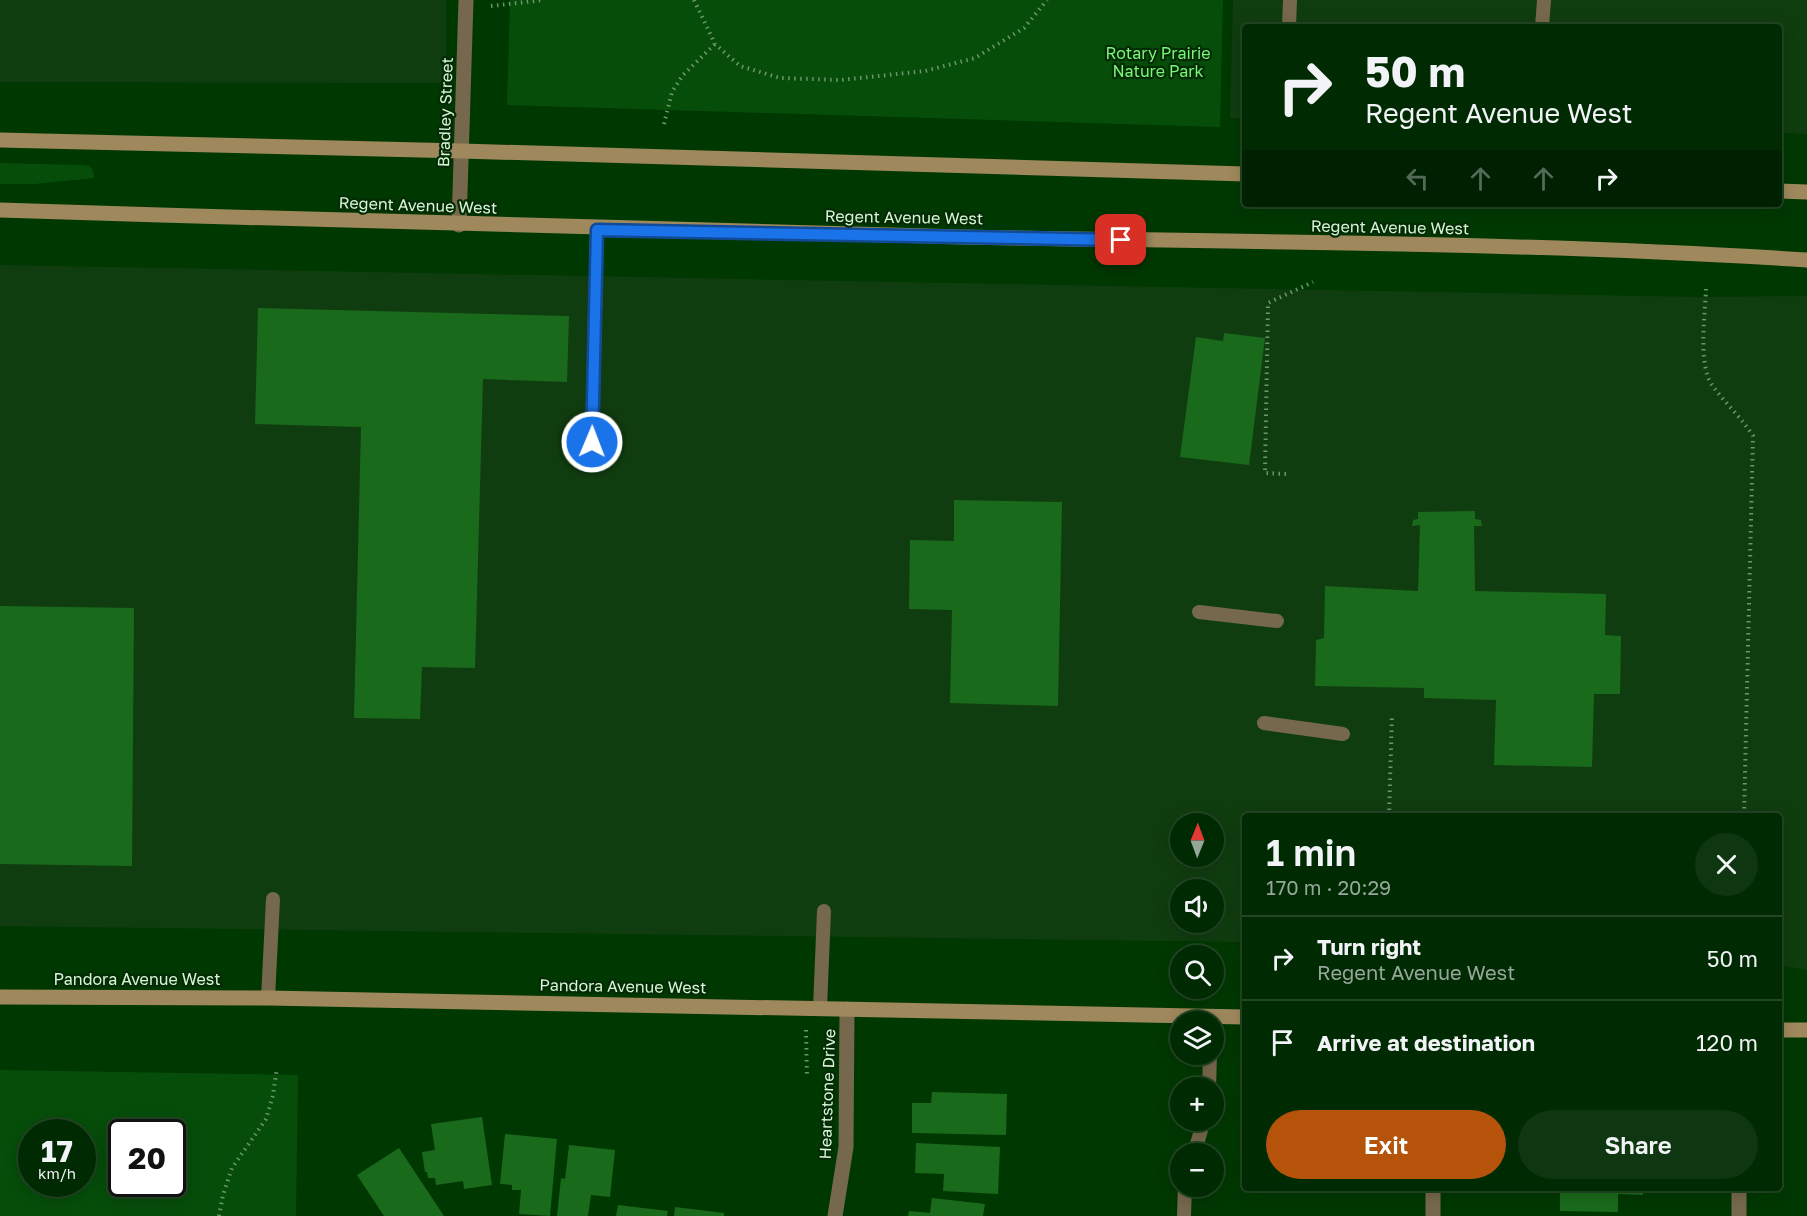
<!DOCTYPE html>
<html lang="en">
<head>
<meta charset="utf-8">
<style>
	:root { --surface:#002a02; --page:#0e3611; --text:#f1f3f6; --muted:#95a799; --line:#224624; --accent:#b45309 }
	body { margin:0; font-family:"Golos Text",sans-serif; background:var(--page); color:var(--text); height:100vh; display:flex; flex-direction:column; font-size:22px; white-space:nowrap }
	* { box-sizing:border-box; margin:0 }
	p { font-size:20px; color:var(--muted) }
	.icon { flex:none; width:33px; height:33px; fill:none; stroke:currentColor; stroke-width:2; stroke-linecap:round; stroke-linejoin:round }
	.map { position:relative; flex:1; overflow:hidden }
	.details { position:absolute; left:1242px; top:813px; width:540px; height:378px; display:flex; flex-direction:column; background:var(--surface); border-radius:6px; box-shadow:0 3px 15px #0003,0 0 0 2px var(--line) }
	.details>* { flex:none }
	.banner { position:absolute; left:1242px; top:24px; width:540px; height:183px; border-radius:6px; box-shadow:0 3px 15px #0003,0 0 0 2px var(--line); background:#002a02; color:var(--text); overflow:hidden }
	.needle { width:39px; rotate:1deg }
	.tools { position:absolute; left:1170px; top:813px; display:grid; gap:12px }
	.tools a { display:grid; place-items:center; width:54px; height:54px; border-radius:50%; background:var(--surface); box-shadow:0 3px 15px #0003,0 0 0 2px var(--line); font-size:30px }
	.speed { position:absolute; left:18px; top:1119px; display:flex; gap:12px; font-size:30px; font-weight:700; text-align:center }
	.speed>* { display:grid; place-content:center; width:78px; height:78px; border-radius:50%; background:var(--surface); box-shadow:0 3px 15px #0003,0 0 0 2px var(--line); line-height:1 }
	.speed small { font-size:15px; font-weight:400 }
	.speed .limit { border:3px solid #111; border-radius:9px; background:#fff; color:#111 }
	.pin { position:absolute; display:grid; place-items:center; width:51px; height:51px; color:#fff; margin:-26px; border-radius:12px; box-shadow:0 3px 9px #0006 }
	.me { position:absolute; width:66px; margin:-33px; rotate:1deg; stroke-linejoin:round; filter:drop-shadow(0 0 4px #0008) }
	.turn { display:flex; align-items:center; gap:21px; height:126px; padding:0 24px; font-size:27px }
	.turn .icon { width:78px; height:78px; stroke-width:2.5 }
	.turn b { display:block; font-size:42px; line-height:51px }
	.lanes { display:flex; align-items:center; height:57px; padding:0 24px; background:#0003; justify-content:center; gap:30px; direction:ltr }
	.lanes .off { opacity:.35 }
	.round { display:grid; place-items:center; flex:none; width:63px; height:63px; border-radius:32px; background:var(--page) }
	.summary { display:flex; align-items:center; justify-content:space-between; height:102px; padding:0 24px }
	h1 { font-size:36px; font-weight:600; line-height:45px }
	.primary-button { display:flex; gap:12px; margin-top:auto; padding:12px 24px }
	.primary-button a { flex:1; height:69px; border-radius:36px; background:var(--accent); color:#fff; font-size:24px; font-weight:600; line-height:69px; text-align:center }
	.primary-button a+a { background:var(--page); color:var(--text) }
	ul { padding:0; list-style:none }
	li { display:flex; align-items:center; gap:18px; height:84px; padding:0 24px; border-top:2px solid var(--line) }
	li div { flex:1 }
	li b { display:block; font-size:22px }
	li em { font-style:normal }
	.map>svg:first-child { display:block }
</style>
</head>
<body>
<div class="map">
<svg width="1807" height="1216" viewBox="0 0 1807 1216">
	<rect width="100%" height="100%" fill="#003802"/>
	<!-- built -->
	<path fill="#103d10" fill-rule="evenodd" d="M0 0H446V83L0 82Z
		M1233 0H1807V134L1779 133V27H1245V118H1230Z
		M0 265 1695 297 1807 296V970L1779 965V816H1245V942L0 926ZM1180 824H1214V856H1180ZM1180 890H1214V922H1180Z"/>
	<!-- green -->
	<path fill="#064d0a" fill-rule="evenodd" d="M510 0H1223L1220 127 507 105Z
		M0 163 81 165 89 166 93 170 94 178 34 184H0Z
		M0 1070 298 1075 296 1216H0ZM32 1132H82V1184H32ZM122 1132H172V1184H122Z"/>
	<!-- building -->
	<path fill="#1a6a1c" d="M258 308 569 316 567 382 483 379 475 668 422 667 420 719 354 718 361 427 255 424Z
		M1224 333 1265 338 1249 465 1180 457 1196 337 1223 341Z
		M954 500 1062 502 1058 706 950 703 952 610 909 609 910 540 954 541Z
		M1475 511V519L1481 520 1482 526H1474L1475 591 1606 594 1605 635 1621 636 1620 694H1594L1592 767 1494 765 1496 700 1424 698V688L1315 686 1316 640 1324 638 1325 586 1418 591 1420 525 1412 526 1413 520 1418 519V512Z
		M0 606 134 608 132 866 0 864Z
		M932 1092 1007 1094 1006 1135 912 1133V1103H931Z
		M482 1117 492 1185 464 1189 463 1181 436 1185 435 1178H428L427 1172H425L422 1152 435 1150 431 1124Z
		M505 1134 557 1139 550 1216 519 1214 521 1190H512V1185L500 1184Z
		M916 1143 1000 1147 998 1194 943 1191 944 1174 915 1173Z
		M569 1145 615 1150 610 1197 591 1195 588 1216H557L561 1178 565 1179Z
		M399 1148 444 1216H384L357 1175Z
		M1560 1188H1643V1195L1618 1194V1212L1560 1211Z
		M932 1198 985 1204 983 1216H908L909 1211 930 1213Z
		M618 1205 668 1211 667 1216H616Z
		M675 1207 724 1213V1216H674Z"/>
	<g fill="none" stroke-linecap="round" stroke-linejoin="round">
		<!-- path -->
		<path stroke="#6c966c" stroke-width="4" stroke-dasharray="1.5 4.5" stroke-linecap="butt" d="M694 0 715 44 740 66 780 78 841 80 925 71 975 58 1024 28 1047 0
			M491 6 543 0
			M664 124 672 92 683 75 715 44
			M1706 289C1705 315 1698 365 1712 385 1725 403 1741 417 1753 436L1744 816
			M1286 474 1265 473 1268 303 1313 282
			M1389 816 1392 714
			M806 1030 807 1077
			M219 1216 223 1195 232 1168 266 1119 273 1095 277 1068"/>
		<!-- lane -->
		<path stroke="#76684c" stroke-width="14" d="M1289 27 1290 0
			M1542 27 1544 0
			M592 442 597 230
			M1199 612 1277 621
			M1264 723 1343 734
			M268 998 273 899
			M820 1008 824 911
			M1209 1088 1210 1054
			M1194 1154 1204 1120
			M1184 1216 1185 1186"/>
		<!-- street -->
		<path stroke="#76684c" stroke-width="15" d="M459 225 466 0
			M835 1216 846 1147 847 1009
			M1433 1216V1188
			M1739 1216V1188"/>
		<!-- secondary -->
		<path stroke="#9f885c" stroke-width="15" d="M0 140 462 151 1245 174
			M1779 191 1807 192
			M0 210C321 220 642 231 963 237 1244 242 1526 242 1807 260
			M0 997 268 998 1245 1017
			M1779 1030H1807"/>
	</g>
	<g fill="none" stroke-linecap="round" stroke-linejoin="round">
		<defs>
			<path id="route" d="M592 442 597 230 1121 240"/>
		</defs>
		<!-- route casing -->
		<use href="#route" stroke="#114b97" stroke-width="15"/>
		<!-- route -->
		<use href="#route" stroke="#1a73e8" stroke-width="10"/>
	</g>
	<g text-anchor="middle" stroke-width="4.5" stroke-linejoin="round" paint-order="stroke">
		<!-- park labels -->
		<g font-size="16" fill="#7bf679" stroke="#032c05">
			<text x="1158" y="59">Rotary Prairie<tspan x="1158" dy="18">Nature Park</tspan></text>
		</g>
		<!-- street labels -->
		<g font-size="16" fill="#d9f5d7" stroke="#032c05">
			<text transform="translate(445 112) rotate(-88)" y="6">Bradley Street</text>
			<text transform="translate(418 205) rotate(2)" y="6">Regent Avenue West</text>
			<text transform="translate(904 217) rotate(1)" y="6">Regent Avenue West</text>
			<text transform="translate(1390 227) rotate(1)" y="6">Regent Avenue West</text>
			<text x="137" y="985">Pandora Avenue West</text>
			<text transform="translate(623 986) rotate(1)" y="6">Pandora Avenue West</text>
			<text transform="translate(827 1094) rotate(-88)" y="6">Heartstone Drive</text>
		</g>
	</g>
</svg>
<div class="tools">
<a><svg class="needle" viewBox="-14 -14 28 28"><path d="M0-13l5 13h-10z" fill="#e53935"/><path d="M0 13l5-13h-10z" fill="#95a799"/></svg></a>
<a><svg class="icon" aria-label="sound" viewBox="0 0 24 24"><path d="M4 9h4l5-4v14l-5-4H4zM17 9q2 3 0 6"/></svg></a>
<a><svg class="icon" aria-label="search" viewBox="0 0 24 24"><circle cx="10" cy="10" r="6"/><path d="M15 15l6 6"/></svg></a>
<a><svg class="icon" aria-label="layers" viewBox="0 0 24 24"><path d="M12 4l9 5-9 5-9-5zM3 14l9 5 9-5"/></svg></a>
<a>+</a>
<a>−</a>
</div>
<div class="speed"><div>17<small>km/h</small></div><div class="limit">20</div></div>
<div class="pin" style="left:1121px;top:240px;background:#d93025"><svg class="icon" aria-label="arrive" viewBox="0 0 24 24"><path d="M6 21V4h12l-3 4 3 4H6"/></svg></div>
<svg class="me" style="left:592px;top:442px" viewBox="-20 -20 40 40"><circle r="17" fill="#1a73e8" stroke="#fff" stroke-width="3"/><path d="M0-11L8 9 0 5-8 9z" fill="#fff"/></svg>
<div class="banner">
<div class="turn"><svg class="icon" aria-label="right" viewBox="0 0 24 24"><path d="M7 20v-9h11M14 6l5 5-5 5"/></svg><div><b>50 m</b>Regent Avenue West</div></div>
<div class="lanes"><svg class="icon off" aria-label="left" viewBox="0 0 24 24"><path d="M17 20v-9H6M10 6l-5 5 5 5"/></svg><svg class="icon off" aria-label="ahead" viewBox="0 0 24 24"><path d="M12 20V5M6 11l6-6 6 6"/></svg><svg class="icon off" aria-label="ahead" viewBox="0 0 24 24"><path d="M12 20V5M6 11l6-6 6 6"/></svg><svg class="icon" aria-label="right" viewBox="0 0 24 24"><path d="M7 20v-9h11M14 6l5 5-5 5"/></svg></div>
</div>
<section class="details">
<div class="summary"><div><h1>1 min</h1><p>170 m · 20:29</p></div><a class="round"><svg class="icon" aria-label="close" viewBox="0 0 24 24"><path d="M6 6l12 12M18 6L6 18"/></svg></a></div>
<ul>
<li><svg class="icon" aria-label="right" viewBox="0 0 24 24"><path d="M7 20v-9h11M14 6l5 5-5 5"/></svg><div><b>Turn right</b><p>Regent Avenue West</p></div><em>50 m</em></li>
<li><svg class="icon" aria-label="arrive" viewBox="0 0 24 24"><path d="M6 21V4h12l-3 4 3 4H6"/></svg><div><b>Arrive at destination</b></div><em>120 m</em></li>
</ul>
<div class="primary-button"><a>Exit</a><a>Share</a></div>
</section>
</div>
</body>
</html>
